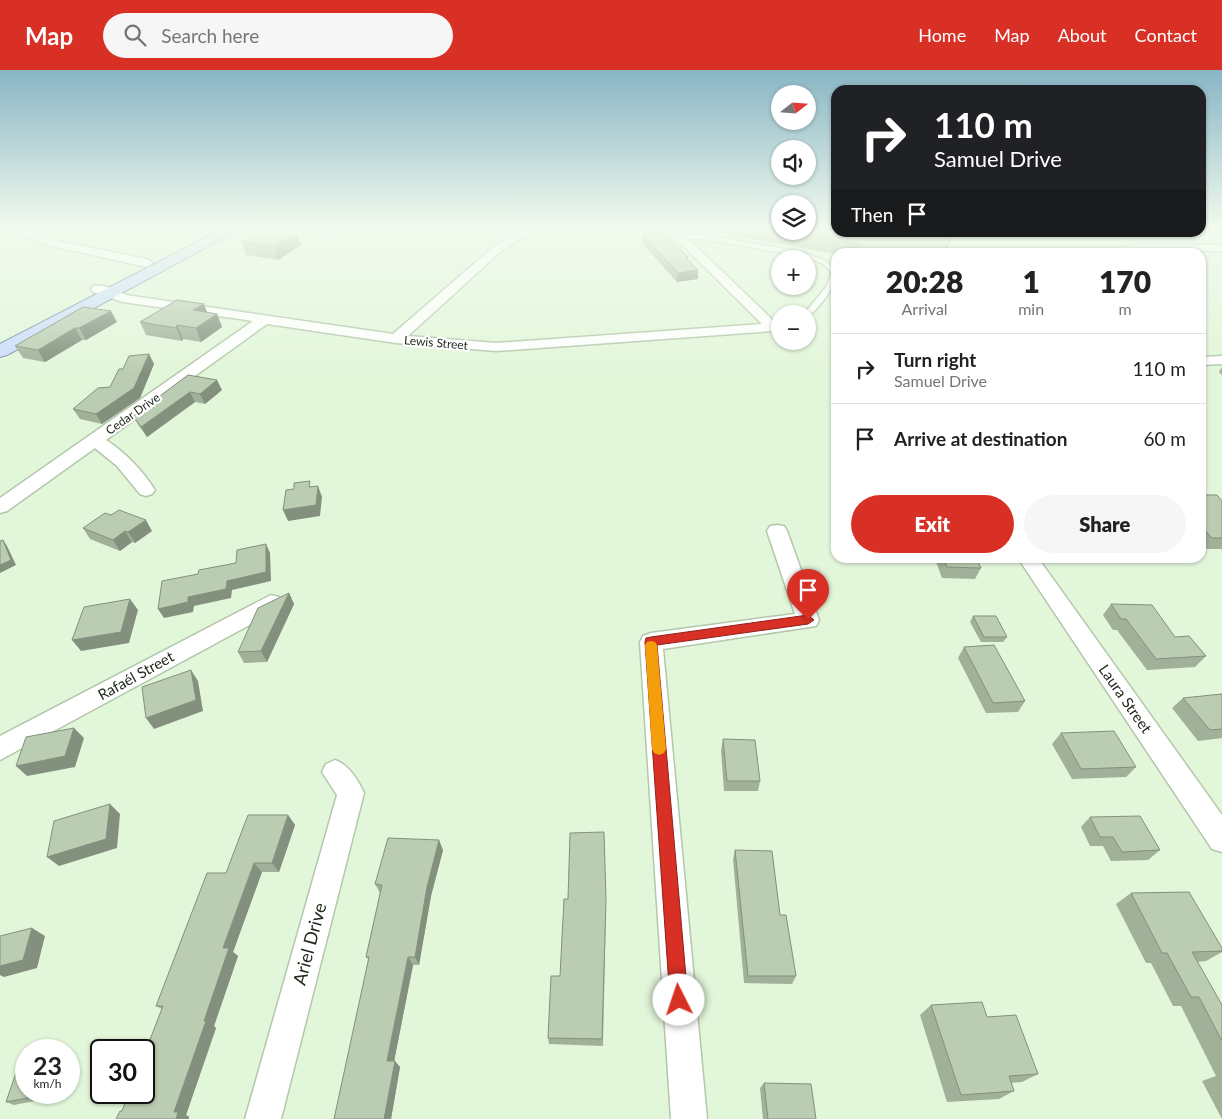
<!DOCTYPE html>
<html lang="en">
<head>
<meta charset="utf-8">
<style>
	:root { --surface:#fff; --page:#f6f6f6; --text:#222; --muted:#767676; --line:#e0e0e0; --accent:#d93025 }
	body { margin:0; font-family:Lato,sans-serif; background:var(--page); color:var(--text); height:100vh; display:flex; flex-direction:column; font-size:19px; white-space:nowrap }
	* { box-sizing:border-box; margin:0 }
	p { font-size:16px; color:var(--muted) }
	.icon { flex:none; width:28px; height:28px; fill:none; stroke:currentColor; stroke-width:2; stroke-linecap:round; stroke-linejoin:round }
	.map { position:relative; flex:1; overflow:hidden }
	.side { position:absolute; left:831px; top:178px; width:375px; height:315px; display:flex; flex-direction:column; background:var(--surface); border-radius:15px; box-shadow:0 1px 4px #0004 }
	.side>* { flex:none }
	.hud { position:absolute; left:831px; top:15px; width:375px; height:152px; border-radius:15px; box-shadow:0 1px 4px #0004; background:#202124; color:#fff; overflow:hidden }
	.needle { width:32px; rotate:73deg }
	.tools { position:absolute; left:771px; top:15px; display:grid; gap:10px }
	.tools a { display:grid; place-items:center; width:45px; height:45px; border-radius:50%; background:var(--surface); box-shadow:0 1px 4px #0004; font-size:25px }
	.speed { position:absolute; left:15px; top:969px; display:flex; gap:10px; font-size:25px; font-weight:700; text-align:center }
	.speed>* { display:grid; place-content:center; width:65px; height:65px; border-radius:50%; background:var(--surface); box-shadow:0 1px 4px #0004; line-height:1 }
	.speed small { font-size:12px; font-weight:400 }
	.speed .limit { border:2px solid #111; border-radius:8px; background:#fff; color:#111 }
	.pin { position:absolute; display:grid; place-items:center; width:42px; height:42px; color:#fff; margin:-51px -21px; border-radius:50% 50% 50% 0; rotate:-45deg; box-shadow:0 0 5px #0007 }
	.pin .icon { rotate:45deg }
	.me { position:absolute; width:55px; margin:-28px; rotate:356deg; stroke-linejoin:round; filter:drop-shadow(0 0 4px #0008) }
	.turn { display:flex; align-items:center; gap:18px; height:105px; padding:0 20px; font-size:22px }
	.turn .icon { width:65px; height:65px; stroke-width:2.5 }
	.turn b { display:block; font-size:35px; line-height:42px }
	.then { display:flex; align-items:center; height:48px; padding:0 20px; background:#0003; gap:10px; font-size:19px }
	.eta { display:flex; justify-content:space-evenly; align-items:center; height:85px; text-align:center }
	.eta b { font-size:30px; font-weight:800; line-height:35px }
	.button { display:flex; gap:10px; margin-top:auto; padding:10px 20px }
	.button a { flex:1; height:58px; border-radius:30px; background:var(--accent); color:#fff; font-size:20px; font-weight:800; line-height:58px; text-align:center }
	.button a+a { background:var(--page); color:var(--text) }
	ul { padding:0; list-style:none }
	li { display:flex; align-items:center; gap:15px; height:70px; padding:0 20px; border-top:1px solid var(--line) }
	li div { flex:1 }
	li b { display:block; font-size:19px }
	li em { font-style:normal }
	header { display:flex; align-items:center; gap:30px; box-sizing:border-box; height:70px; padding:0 25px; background:var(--accent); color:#fff }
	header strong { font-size:24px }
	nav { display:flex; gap:28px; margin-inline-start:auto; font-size:18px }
	.search { width:350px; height:45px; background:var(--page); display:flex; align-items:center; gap:12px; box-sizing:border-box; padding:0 18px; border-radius:28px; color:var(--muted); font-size:19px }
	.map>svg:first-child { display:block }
</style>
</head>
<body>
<header>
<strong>Map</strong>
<div class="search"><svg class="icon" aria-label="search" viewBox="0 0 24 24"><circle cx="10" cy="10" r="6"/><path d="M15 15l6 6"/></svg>Search here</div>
<nav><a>Home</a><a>Map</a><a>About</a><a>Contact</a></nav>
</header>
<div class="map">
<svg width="1222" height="1049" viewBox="0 0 1222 1049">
	<rect width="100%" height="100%" fill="#e2f6da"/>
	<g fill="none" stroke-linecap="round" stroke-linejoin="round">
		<defs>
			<path id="service" d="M342 157H350L331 169H327V167Z
				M676 165H704L802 182 826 191 836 201C836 216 820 238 808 246V244H804L826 217 832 203 822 193 801 186 704 169 678 168 675 166Z"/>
			<path id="minor" d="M10 157H20L58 171 147 189 153 193 147 197 51 176 10 161Z
				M525 157H538L500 182 408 266 496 273 762 254 664 157H676L780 257 773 261 496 281 396 273 267 254 106 370C126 383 142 400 155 420L152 424 146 426 140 424 117 396 95 378 7 441 0 443V428L253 251 123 232 93 222 91 219 93 216C104 214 116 220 126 225L393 264 492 178Z
				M1136 174 1222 175V181L1136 180 1132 182H1122L1119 179 1121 177Z
				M1222 286V294L1201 295V287Z
				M777 455 784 456 787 461 819 550 816 556 663 579 707 1049H671L640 572 643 566 651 563 795 544 767 461 770 456Z
				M1018 488H1038L1222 745V782L1212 779Z
				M271 525 279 527 282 533 279 539 0 690V666Z
				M335 690C349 695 358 710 364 723L281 1049H245L337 725 322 702 326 694Z"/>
			<path id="primary" d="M226 157H244L7 285 0 287V274Z"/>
		</defs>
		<!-- service casing -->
		<use href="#service" stroke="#b3c7ab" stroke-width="3"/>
		<!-- minor casing -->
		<use href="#minor" stroke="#b3c7ab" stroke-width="3"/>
		<!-- primary casing -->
		<use href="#primary" stroke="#798fad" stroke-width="2"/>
		<!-- service -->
		<use href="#service" fill="#fff" fill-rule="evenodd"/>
		<!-- minor -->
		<use href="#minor" fill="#fff" fill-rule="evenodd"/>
		<!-- primary -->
		<use href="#primary" fill="#cbddfb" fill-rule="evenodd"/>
	</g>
	<!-- wall -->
	<path fill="#a0b099" d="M721 157H780V161H808L937 166 951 168 946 182H836V184L720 163Z
		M297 162 301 175 278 190 246 185 242 172Z
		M642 164 688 187V190L698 200V209L677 212 642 173Z
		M836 211V227L832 226Z
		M83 237 117 252 86 270H82L45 292 23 288 15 276Z
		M208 243 217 244 222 257 201 272 183 269 182 271 146 265 140 252Z
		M149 284 154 294 140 328 102 354 80 349 73 339 110 317 123 299Z
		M1222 297V305L1219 302Z
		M188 305 222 320 205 334 195 332 147 367 139 356 133 346Z
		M1201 422 1204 425 1222 431V479H1203L1201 477Z
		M83 458 152 461 135 473 132 472 120 481 90 469Z
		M936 488H976L981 498 975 509 942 508 935 489Z
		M289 523 294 534 267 592 244 593 238 582Z
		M1111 534 1206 586 1195 597 1147 600 1117 560H1113L1103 545Z
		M973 546 1007 567 1003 572H981L970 552Z
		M964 577 1025 631 1018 642 986 643 958 588Z
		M1222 624V668L1198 671 1172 638 1183 628Z
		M1061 663 1136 697 1126 707 1072 709 1052 674Z
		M723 669 760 711 758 721H724L721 680Z
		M288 745 295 755 279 802H262L233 882 238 886 214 956 216 958 186 1045 189 1047V1049H116L122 1041 162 939 156 936 226 803Z
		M1090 747 1160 780 1148 790 1111 791 1103 776H1090L1081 757Z
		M443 780 431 826 419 895H413L394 991 400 997 391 1049H334L369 890 366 887 380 823 375 814Z
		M735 780 780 845 796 906 792 914 744 913 733 789Z
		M1131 823 1222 878V882L1206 891 1197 892 1222 935V1049L1202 1011 1216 1006 1181 936H1173L1151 893H1146L1116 834Z
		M606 838 603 976 549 974 548 968 560 906Z
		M931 935 987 947 1038 1004 1022 1012 1011 1013 1014 1021 999 1029 947 1032 920 945Z
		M17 1000 45 1029 14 1035 6 1032Z
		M764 1013 816 1049H763L760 1018Z"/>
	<!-- shaded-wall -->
	<path fill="#82907d" d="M297 162 301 175 278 190 274 176Z
		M951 168 946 182H944Z
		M698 200V209L677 212 678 203Z
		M204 234 209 247 193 240Z
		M111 241 117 252 86 270 79 258Z
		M217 244 222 257 201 272 196 258Z
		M177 255 183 269 182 271 176 258Z
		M75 258 82 270 45 292 38 280Z
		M149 284 154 294 140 328 102 354 96 344Z
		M217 310 222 320 205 334 200 324Z
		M190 322 195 332 147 367 141 357Z
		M318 416 322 427 320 446 288 451 283 440Z
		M146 450 152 461 135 473 128 462Z
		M125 461 132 472 120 481 113 470Z
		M3 470 7 476 16 495 0 503V495Z
		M266 474 270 483 271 511 232 520 231 528 194 536 193 542 164 548 158 539 227 511Z
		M289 523 294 534 267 592 261 581Z
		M130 529 138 540 129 573 81 581 72 570Z
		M191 600 198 611 203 641 154 659 146 648Z
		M74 658 84 668 75 697 27 706 16 696Z
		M110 734 120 744 117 778 59 796 47 787Z
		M288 745 295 755 279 802 272 793Z
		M439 770 443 780 431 826 419 895 415 887 427 817Z
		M254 793 262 802 233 882 238 886 214 956 216 958 186 1045 189 1047V1049H176L174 1042 204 951 223 878Z
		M32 858 45 866 37 898 4 907 0 905V896Z
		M408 887 413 895 393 997 387 991Z
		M395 991 400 997 391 1049H384Z
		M39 1022H47L45 1029 38 1026Z"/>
	<!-- building -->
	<path fill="#bacdb2" stroke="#82907d" d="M763 157H780V160Z
		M808 157H836V162H936L934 165 951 168 944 182H856L862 175 785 161H808Z
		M266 158 297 162 274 176 242 172Z
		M662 162 688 187 686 188 698 200 678 203 642 164Z
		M177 230 204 234 193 240 217 244 196 258 177 255 176 258 140 252Z
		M83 237 111 241 79 258H75L38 280 15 276Z
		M149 284 134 318 96 344 73 339 98 318 110 317 119 299H123L129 286Z
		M188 305 217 310 200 324 190 322 141 357 133 346Z
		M310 411 309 417 318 416 316 435 283 440 286 420 294 419V413Z
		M1201 422 1204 425H1217L1222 431V468H1212L1201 456Z
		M119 440 146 450 128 462 125 461 113 470 83 458 105 443 111 445Z
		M3 470 11 490 0 495V471Z
		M266 474V502L227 511 226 519 188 527V532L158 539 162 511 198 504 199 500 236 493 237 480Z
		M943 488H976L981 498 947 497Z
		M289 523 261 581 238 582 258 538Z
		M130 529 121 562 72 570 84 537Z
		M1111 534 1152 535 1175 567 1189 566 1206 586 1156 589 1126 549H1121Z
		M973 546H996L1007 567H984Z
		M994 575 1025 631 993 633 964 577Z
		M191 600 196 630 146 648 142 617Z
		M1222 624V659L1210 660 1183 628Z
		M74 658 65 686 16 696 26 667Z
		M1114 661 1136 697 1081 699 1061 663Z
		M723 669 755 670 760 711H727Z
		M110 734 106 769 47 787 54 751Z
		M248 745H288L272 793H254L223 878H229L204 951H206L174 1042H178L176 1049H116L120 1041H122L129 1022H144V985L163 936H156L207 803H226Z
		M1140 746 1160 780 1122 782 1113 767H1100L1090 747Z
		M604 762 606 830 602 969 548 968 551 906H560L564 829H568L570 763Z
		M388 768 439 770 427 817 415 887H408L387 991H395L384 1049H334L369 887H366L382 815 375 814Z
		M735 780 772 781 780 845H786L796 906H748Z
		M1189 822 1222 878V881L1192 882 1222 935V971L1199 927H1191L1167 883H1162L1131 823Z
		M32 858 23 890 0 896V866Z
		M982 932 987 947 1016 945 1038 1004 1009 1006 1014 1021 961 1025 931 935Z
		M26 998V1022H39L38 1026 6 1032 17 1000Z
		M764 1013 811 1014 816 1049H768Z"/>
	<!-- sky -->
	<linearGradient id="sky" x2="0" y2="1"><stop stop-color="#88b5c4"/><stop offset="0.52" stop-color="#f2fbee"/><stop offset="1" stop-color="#f2fbee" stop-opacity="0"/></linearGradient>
	<rect width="1222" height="304" fill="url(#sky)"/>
	<!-- route -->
	<path fill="#d93025" stroke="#8d1f18" d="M808 545 814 550 808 554 657 575 688 930 685 936 679 938 673 936 670 930 645 572 646 568 651 567Z"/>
	<!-- slow -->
	<path fill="#f59e0b" d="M651 571 655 572 657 575 666 679 664 683 659 685 654 683 652 679 645 575 647 572Z"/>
	<g text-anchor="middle" stroke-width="4.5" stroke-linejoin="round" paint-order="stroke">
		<!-- far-street labels -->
		<g font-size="12" fill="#222a1f" stroke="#fff">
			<text transform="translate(436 273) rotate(5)" y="4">Lewis Street</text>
			<text transform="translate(133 344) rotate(-35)" y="4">Cedar Drive</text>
		</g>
		<!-- street labels -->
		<g font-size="15" fill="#222a1f" stroke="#fff">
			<text transform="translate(136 606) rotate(-29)" y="5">Rafaél Street</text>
			<text transform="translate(1125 629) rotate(55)" y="5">Laura Street</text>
		</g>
		<!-- near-street labels -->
		<g font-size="18" fill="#222a1f" stroke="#fff">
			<text transform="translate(310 874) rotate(-75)" y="6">Ariel Drive</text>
		</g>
	</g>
</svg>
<div class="tools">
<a><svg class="needle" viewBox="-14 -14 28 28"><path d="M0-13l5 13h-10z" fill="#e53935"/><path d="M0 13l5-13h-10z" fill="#767676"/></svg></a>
<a><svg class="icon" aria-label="sound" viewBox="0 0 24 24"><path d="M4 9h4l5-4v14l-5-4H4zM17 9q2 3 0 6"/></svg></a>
<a><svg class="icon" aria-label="layers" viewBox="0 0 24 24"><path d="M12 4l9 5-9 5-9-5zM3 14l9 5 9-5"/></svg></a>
<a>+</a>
<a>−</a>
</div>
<div class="speed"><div>23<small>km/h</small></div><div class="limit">30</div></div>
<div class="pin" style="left:808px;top:550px;background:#d93025"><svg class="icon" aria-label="arrive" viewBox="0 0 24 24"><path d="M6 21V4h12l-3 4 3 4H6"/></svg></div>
<svg class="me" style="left:679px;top:930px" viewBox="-20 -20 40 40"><circle r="19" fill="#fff"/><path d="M0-13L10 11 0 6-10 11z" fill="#d93025"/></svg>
<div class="hud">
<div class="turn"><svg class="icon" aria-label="right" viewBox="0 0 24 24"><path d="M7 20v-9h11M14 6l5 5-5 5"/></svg><div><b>110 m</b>Samuel Drive</div></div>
<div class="then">Then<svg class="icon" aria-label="arrive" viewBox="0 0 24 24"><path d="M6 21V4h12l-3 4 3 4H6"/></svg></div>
</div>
<section class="side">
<div class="eta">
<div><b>20:28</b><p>Arrival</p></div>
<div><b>1</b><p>min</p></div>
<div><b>170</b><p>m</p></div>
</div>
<ul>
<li><svg class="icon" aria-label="right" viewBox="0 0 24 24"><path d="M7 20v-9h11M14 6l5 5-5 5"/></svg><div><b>Turn right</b><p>Samuel Drive</p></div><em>110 m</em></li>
<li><svg class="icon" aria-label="arrive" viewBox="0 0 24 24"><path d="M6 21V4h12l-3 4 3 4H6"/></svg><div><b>Arrive at destination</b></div><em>60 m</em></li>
</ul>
<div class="button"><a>Exit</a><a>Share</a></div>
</section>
</div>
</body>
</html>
